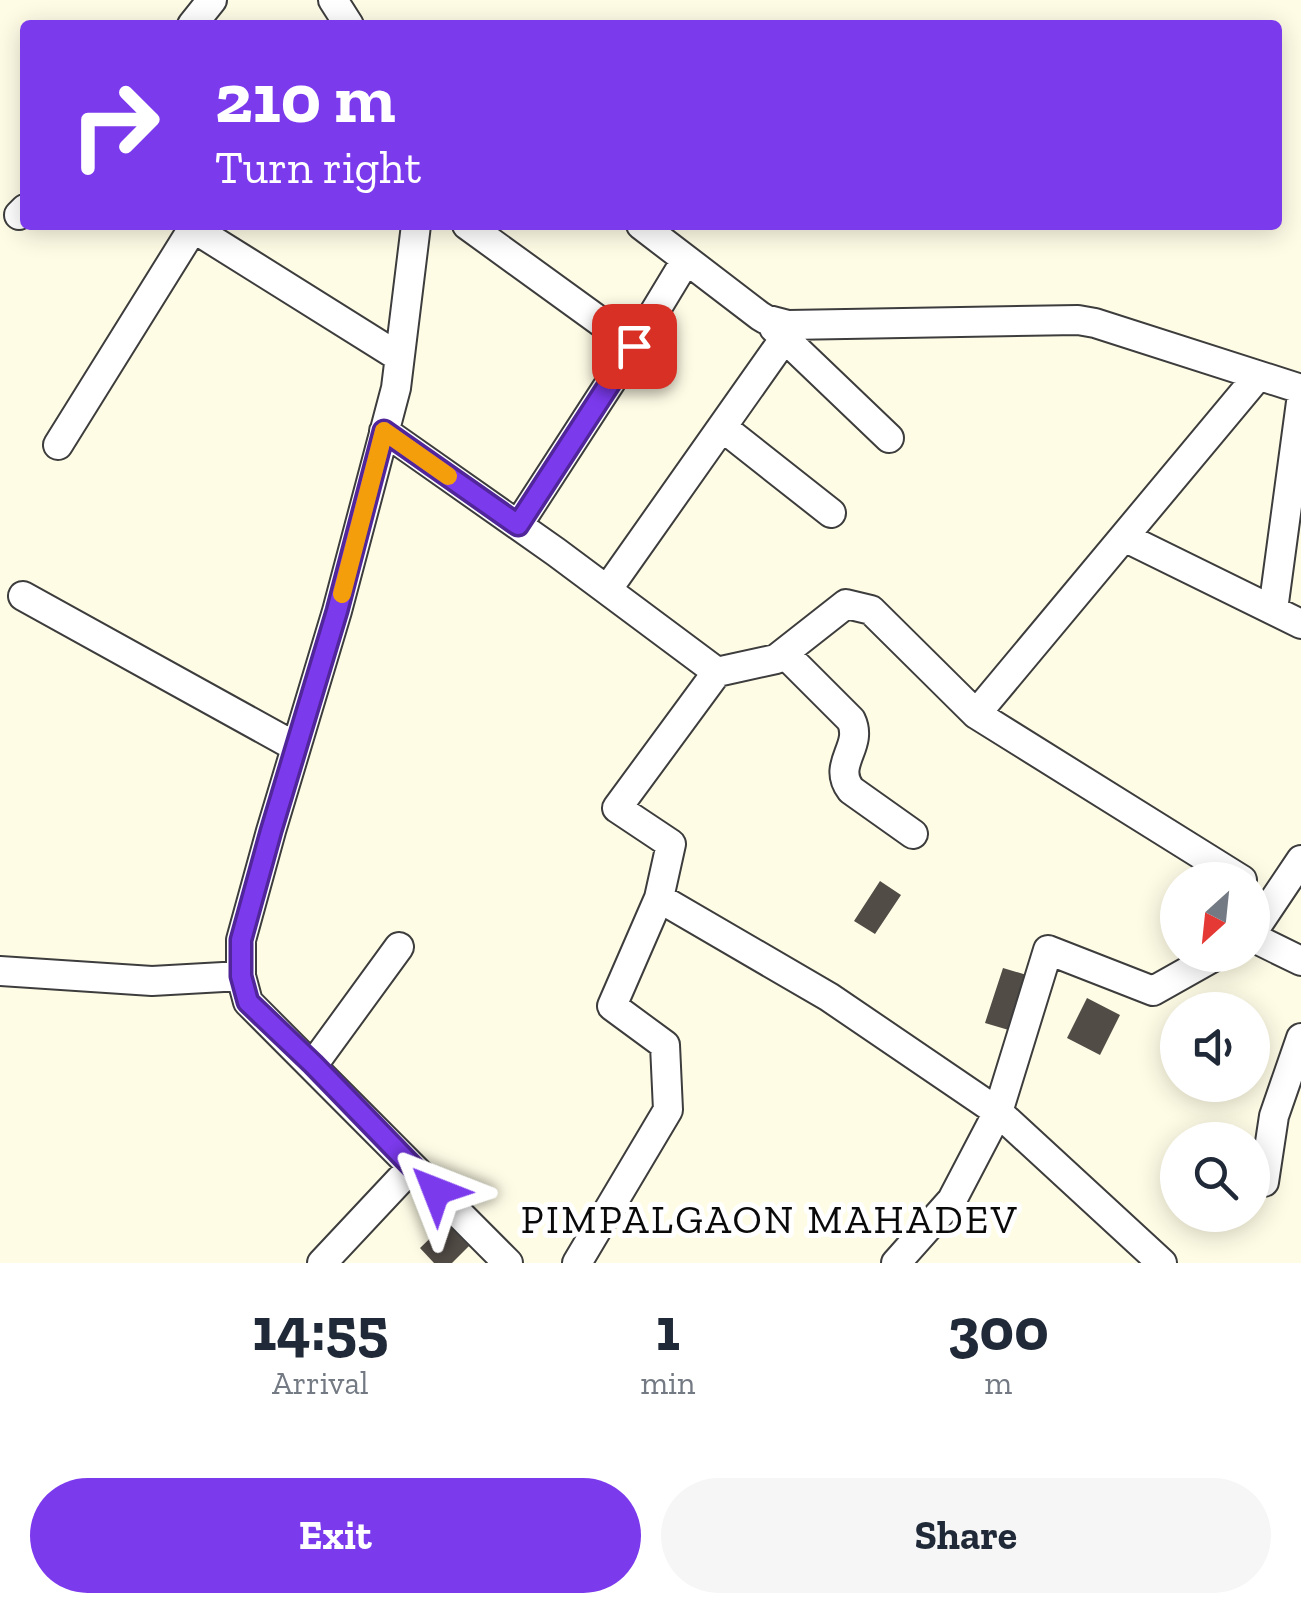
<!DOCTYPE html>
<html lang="en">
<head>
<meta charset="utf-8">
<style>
	:root { --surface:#fff; --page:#f6f6f7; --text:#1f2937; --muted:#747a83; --accent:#7c3aed }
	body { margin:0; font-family:"Zilla Slab",serif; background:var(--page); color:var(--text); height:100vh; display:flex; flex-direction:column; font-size:38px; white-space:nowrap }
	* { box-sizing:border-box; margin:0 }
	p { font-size:32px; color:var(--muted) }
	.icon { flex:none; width:55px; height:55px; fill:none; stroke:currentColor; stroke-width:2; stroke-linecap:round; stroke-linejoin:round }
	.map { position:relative; height:1263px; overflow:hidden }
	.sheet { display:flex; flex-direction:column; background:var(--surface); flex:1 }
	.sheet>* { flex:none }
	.top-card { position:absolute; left:20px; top:20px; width:1262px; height:210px; border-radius:10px; box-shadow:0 5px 25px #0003; background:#7c3aed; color:#fff; overflow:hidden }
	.needle { width:65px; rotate:207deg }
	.fabs { position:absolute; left:1160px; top:862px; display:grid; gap:20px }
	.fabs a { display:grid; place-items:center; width:110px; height:110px; border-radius:50%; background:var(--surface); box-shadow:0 5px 25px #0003; font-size:50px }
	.pin { position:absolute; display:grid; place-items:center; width:85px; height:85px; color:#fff; margin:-42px; border-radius:20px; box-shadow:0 5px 15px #0006 }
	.me { position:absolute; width:110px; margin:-55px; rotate:315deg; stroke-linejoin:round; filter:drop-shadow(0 0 8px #0008) }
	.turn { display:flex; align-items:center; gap:35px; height:210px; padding:0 30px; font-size:45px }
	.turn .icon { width:130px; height:130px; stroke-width:2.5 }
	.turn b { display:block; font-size:70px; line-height:85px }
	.eta { display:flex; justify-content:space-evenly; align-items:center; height:170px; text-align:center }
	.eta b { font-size:60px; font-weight:800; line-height:70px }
	.primary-button { display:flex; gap:20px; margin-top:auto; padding:20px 30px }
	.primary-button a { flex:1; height:115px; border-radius:60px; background:var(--accent); color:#fff; font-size:40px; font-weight:800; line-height:115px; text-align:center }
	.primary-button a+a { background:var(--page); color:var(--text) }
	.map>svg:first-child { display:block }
</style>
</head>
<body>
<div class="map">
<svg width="1301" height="1263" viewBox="0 0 1301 1263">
	<rect width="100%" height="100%" fill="#fffce6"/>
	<!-- building -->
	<path fill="#524c46" d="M880 881 901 895 875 934 854 921Z
		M1003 968 1030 976 1012 1031 985 1023Z
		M1087 998 1120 1015 1100 1055 1067 1038Z
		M446 1223 469 1246 452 1263H434L420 1248Z"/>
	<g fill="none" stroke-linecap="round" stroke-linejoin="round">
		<defs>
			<path id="street" d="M333 0 349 25
				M192 25 212 0
				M19 215 25 209
				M416 225 396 388 337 611 271 831 241 940V976L248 1002 508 1263
				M467 225 634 346
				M641 225 760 316 765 319 788 325 1078 320 1095 323 1301 389
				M193 228 399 357
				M774 328 889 438
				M722 427 831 513
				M384 431 556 552 717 672 617 808 671 844 659 898 829 997 998 1112 952 1200 896 1263
				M58 445 195 225
				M518 525 634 346 686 260
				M1124 537 1301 624
				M607 590 784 339
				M23 596 296 747
				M1273 610 1301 402
				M784 653 851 720C864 747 831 764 851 790L913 834
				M717 672 776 659 846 604 871 610 976 714 1242 880
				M976 714 1258 376
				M1252 933 1301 860
				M1252 937 1301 961
				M0 971 152 981 241 976
				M313 1065 399 947
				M1264 1182 1274 1116 1301 1038
				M322 1263 412 1167
				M577 1263 668 1110 665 1045 612 1006 659 898
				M1162 1263 998 1112 1048 950 1153 991 1217 955"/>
		</defs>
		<!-- street casing -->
		<use href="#street" stroke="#3d3d3d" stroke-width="32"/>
		<!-- street -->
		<use href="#street" stroke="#fff" stroke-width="28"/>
	</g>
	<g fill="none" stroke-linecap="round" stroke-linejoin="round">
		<defs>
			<path id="route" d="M436 1191 313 1064 248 1002 241 976V940L271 831 337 611 384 431 518 525 634 346"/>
		</defs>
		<!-- route casing -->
		<use href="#route" stroke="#51269a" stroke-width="25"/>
		<!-- route -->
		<use href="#route" stroke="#7c3aed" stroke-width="18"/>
		<!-- slow -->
		<path stroke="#f59e0b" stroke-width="18" d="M342 594 384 431 448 476"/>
	</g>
	<g text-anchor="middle" stroke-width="10" stroke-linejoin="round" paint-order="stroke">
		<!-- quarter labels -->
		<g font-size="40" letter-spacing="2.5" fill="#0a0a0a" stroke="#fff">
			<text x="770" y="1233">PIMPALGAON MAHADEV</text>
		</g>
	</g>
</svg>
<div class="fabs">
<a><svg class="needle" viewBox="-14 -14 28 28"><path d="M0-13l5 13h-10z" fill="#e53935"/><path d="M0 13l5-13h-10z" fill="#747a83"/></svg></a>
<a><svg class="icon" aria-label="sound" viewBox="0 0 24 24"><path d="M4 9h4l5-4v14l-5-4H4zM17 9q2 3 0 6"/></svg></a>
<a><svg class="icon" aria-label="search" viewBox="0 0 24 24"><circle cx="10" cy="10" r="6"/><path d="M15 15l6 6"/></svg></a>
</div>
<div class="pin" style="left:634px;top:346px;background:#d93025"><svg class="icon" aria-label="arrive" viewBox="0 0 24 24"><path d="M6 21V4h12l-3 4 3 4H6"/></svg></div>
<svg class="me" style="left:436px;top:1191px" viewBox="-20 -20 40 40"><path d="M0-17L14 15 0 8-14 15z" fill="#7c3aed" stroke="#fff" stroke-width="4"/></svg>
<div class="top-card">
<div class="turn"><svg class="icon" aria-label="right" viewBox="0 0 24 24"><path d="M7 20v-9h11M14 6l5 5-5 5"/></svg><div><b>210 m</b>Turn right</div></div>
</div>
</div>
<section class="sheet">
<div class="eta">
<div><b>14:55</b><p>Arrival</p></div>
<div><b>1</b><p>min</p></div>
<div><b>300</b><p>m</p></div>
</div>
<div class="primary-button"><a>Exit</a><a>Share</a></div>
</section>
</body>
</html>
